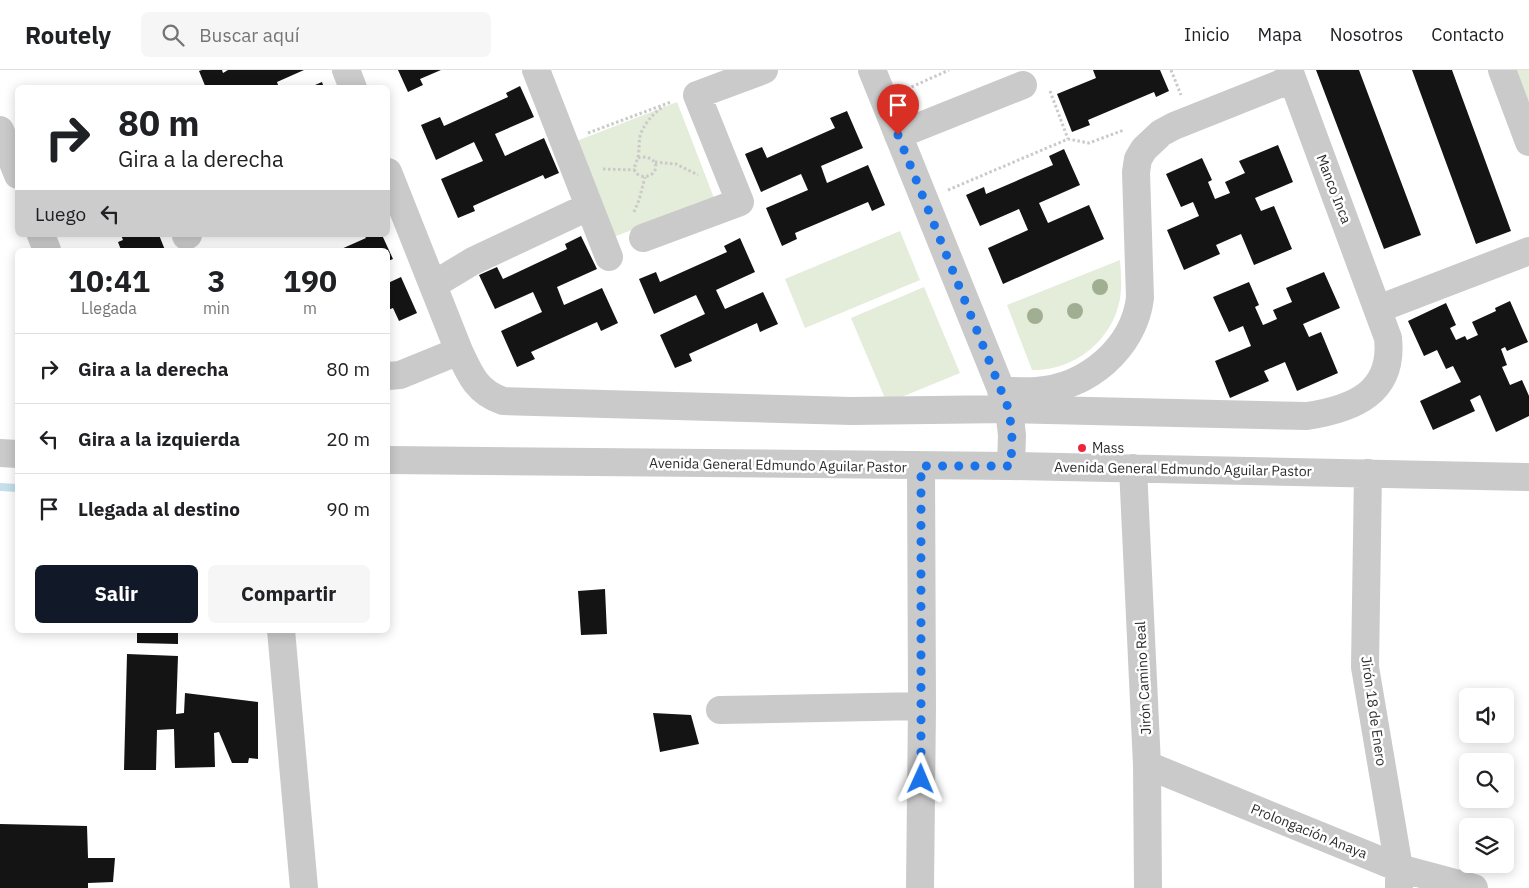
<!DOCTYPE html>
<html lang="es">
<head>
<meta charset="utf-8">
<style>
	:root { --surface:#fff; --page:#f6f6f6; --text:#202124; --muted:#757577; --line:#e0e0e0; --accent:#111827 }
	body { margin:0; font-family:"IBM Plex Sans",sans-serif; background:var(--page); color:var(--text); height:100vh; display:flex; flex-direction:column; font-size:19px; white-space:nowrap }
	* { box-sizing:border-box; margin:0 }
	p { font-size:16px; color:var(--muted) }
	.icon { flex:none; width:28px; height:28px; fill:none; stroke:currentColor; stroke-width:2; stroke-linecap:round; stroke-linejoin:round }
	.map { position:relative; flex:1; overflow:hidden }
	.side { position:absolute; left:15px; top:178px; width:375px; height:385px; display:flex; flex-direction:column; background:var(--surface); border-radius:8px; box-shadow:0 2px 12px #0003 }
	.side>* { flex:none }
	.guide { position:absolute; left:15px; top:15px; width:375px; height:152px; border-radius:8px; box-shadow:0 2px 12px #0003; background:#fff; color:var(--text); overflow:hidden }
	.tools { position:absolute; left:1459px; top:618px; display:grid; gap:10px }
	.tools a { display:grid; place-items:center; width:55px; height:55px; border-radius:8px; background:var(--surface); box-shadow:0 2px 12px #0003; font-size:25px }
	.pin { position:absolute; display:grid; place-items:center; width:42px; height:42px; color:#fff; margin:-51px -21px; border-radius:50% 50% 50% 0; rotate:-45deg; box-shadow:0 0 5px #0007 }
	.pin .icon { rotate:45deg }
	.me { position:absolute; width:55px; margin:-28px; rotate:1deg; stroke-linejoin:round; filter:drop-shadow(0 0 4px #0008) }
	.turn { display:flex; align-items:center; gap:18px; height:105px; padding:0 20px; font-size:22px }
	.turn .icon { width:65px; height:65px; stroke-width:2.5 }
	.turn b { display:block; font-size:35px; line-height:42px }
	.then { display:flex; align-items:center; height:48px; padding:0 20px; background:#0003; gap:10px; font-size:19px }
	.eta { display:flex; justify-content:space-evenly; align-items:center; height:85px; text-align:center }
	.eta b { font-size:30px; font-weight:700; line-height:35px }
	.button { display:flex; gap:10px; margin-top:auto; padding:10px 20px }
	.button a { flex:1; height:58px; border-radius:8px; background:var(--accent); color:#fff; font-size:20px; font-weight:700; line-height:58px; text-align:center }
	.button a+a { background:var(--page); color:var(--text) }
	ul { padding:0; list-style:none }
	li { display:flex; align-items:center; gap:15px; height:70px; padding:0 20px; border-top:1px solid var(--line) }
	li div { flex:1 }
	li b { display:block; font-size:19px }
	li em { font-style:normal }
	header { display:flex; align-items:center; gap:30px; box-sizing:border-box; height:70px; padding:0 25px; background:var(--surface); border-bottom:1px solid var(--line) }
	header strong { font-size:24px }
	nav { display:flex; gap:28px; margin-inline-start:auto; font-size:18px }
	.search { width:350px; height:45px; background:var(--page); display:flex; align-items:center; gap:12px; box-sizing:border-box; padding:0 18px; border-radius:8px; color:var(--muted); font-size:19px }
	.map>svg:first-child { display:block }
</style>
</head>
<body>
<header>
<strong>Routely</strong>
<div class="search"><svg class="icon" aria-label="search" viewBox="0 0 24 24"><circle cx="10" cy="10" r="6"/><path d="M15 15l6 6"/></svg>Buscar aquí</div>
<nav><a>Inicio</a><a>Mapa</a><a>Nosotros</a><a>Contacto</a></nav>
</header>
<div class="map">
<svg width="1529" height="818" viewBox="0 0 1529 818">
	<rect width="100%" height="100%" fill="#fff"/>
	<!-- green -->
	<path fill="#e4ecda" d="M1512 0H1529V46Z
		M677 32 714 128 611 168 574 72Z
		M900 161 920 210 805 258 785 209Z
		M1120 190C1121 203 1122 216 1120 229 1112 271 1074 301 1032 300L1007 235Z
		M924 217 960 303 887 333 851 248Z"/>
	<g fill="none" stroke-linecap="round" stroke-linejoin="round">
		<!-- stream -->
		<path stroke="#c5dfed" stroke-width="8" d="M0 417 18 418"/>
	</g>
	<!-- building -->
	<path fill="#141414" d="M202 0H222L223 3 228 0H304L277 12 279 18H206L199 1Z
		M398 0H441L420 9 423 15 408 22Z
		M1093 0H1160L1169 21 1156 27 1154 22 1088 50 1090 55 1072 62 1057 24 1096 8Z
		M1316 0H1359L1421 165 1384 179Z
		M1412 0H1452L1511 161 1476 174Z
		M322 12 324 18H308Z
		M520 16 534 47 495 64 505 86 544 68 559 103 545 109 543 105 473 136 475 141 458 148 441 109 483 91 474 72 436 90 421 55 440 47 444 56 508 27 506 23Z
		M847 41 863 78 821 96 827 113 868 95 885 135 872 141 868 132 795 163 797 169 782 176 766 138 808 120 801 104 761 122 745 84 762 77 767 88 835 58 830 48Z
		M1278 75 1293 112 1255 128 1261 141 1274 136 1292 179 1254 195 1241 164 1216 175 1220 184 1184 200 1167 160 1199 146 1193 132 1181 137 1166 104 1202 88 1212 110 1208 112 1215 129 1230 123 1225 112 1245 103 1239 91Z
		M1064 79 1080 115 1039 133 1048 153 1089 135 1104 169 1003 214 988 178 1028 160 1019 139 980 156 966 125 984 117 986 124 1053 95 1049 86Z
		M121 165H159L165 180H121L118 172 123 170Z
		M364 165H382L393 189 388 191V180H339L366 168Z
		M581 166 597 199 557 217 564 235 602 218 618 253 601 261 597 252 531 282 535 289 517 297 501 261 542 242 533 222 495 239 479 205 497 197 503 209 567 179 565 174Z
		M740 168 755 202 716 220 725 239 763 222 778 254 760 262 757 253 689 284 692 291 675 298 660 265 705 244 696 225 654 244 639 209 656 202 660 212 727 182 724 176Z
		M1324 202 1340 238 1303 254 1309 267 1321 262 1338 303 1297 321 1285 292 1264 301 1269 311 1230 328 1215 291 1251 276 1243 256 1229 262 1213 227 1249 212 1259 235 1255 237 1263 255 1277 249 1273 240 1292 232 1286 218Z
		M401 207 417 243 399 251 393 238 388 240V213Z
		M1510 231 1528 272 1507 281 1505 277 1501 279 1507 295 1502 297 1510 315 1522 310 1529 326V346L1496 362 1480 325 1470 330 1475 341 1433 360 1420 331 1461 312 1453 296 1446 299 1437 280 1424 286 1408 251 1446 233 1456 255 1450 258 1456 270 1465 266 1467 270 1478 265 1472 252 1496 241 1495 238Z
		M605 519 607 564 581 565 578 521Z
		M137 560H178V574L137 573Z
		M127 584 178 586 176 644 184 643 185 623 258 632V689L249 688 248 693H232L219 662 214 663 215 697 175 698 174 659 157 660 156 700H124Z
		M653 643 691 645 699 674 660 682Z
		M0 754 87 756 88 788H115L113 812 88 813V818H0Z"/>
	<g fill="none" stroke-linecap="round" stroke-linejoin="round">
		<!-- path -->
		<path stroke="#cacaca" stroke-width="3" stroke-dasharray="2.5 2.5" stroke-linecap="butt" d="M1171 0 1181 25
			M907 19 949 0
			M1050 21 1068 69
			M588 63 671 32
			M638 88C648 84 663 93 652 104 649 106 645 107 641 106 630 102 636 94 638 87 640 79 638 71 641 63 646 51 654 43 664 36
			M655 92 676 94 698 105
			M603 99 635 100
			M948 120 1068 69 1089 73 1124 60
			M634 142 639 130 645 107"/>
		<!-- minor -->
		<path stroke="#cacaca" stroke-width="28" d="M346 0 353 18
			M536 0 609 187
			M872 0 1009 339 1012 365 1011 396
			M1502 0 1529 72
			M0 60 18 105
			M898 65 1023 15
			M388 102 459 281
			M41 165 47 180
			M186 166 188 165
			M643 168 740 132 697 25 764 0
			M433 215 473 191 575 143
			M1378 239 1529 181
			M388 306 400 305 459 281C470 305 477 322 503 331L851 341 1009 339 1307 346C1353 339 1394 323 1388 268L1289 0
			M1001 320C1012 321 1024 322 1036 321 1087 318 1134 278 1140 228L1136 102 1138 89 1144 79 1161 63 1174 56 1292 9
			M0 383 18 384
			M388 390 1011 396 1529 407
			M1133 398 1147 695 1148 818
			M1368 403 1365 597 1399 798V818
			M281 560 304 818
			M720 640 922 636
			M1147 695 1399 798 1474 818
			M920 818 922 636 921 396"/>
	</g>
	<!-- trees -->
	<g fill="#a0ae92">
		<circle cx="1100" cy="217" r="8"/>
		<circle cx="1075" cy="241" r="8"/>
		<circle cx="1035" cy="246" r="8"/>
	</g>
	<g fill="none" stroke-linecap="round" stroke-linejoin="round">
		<!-- route -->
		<path stroke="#1a73e8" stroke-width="9" stroke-dasharray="0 16.2" d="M898 65 1009 340 1012 364 1011 396H921V709"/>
	</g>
	<!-- markers -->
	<circle fill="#ee253e" stroke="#fff" stroke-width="2" cx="1082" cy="378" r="5"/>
	<g text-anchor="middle" stroke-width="5" stroke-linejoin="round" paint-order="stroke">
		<!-- street labels -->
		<g font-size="14" fill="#2d2d2d" stroke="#fff">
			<text transform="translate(1334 119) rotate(69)" y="5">Manco Inca</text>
			<text transform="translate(778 395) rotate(1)" y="5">Avenida General Edmundo Aguilar Pastor</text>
			<text transform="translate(1183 399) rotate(1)" y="5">Avenida General Edmundo Aguilar Pastor</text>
			<text transform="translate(1143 608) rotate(-93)" y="5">Jirón Camino Real</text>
			<text transform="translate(1374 641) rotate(82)" y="5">Jirón 18 de Enero</text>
			<text transform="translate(1309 761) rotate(22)" y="5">Prolongación Anaya</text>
		</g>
		<!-- poi labels -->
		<g font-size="14" fill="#2d2d2d" stroke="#fff" text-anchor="start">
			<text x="1092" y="383">Mass</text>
		</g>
	</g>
</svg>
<div class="tools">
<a><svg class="icon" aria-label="sound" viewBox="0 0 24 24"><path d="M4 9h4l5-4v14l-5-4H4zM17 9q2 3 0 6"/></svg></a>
<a><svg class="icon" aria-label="search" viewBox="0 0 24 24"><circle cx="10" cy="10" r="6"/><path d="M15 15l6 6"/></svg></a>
<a><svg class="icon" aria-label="layers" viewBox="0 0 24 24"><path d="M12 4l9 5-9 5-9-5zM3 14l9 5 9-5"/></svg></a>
</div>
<div class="pin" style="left:898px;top:65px;background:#d93025"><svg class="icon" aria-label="arrive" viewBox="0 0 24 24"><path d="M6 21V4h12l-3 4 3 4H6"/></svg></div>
<svg class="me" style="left:921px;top:709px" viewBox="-20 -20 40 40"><path d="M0-17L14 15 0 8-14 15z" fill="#1a73e8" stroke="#fff" stroke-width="4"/></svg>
<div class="guide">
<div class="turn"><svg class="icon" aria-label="right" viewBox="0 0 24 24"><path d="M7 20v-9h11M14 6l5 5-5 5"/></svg><div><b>80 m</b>Gira a la derecha</div></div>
<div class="then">Luego<svg class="icon" aria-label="left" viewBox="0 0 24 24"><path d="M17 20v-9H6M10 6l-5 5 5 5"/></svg></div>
</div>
<section class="side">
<div class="eta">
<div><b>10:41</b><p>Llegada</p></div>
<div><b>3</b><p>min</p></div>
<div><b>190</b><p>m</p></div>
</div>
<ul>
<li><svg class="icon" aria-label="right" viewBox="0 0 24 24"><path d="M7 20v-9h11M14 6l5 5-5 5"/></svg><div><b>Gira a la derecha</b></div><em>80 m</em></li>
<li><svg class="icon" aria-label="left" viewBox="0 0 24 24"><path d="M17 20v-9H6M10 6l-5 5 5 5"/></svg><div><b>Gira a la izquierda</b></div><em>20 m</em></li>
<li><svg class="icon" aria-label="arrive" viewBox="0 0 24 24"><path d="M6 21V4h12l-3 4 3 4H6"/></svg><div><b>Llegada al destino</b></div><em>90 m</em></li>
</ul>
<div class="button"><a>Salir</a><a>Compartir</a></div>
</section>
</div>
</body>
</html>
